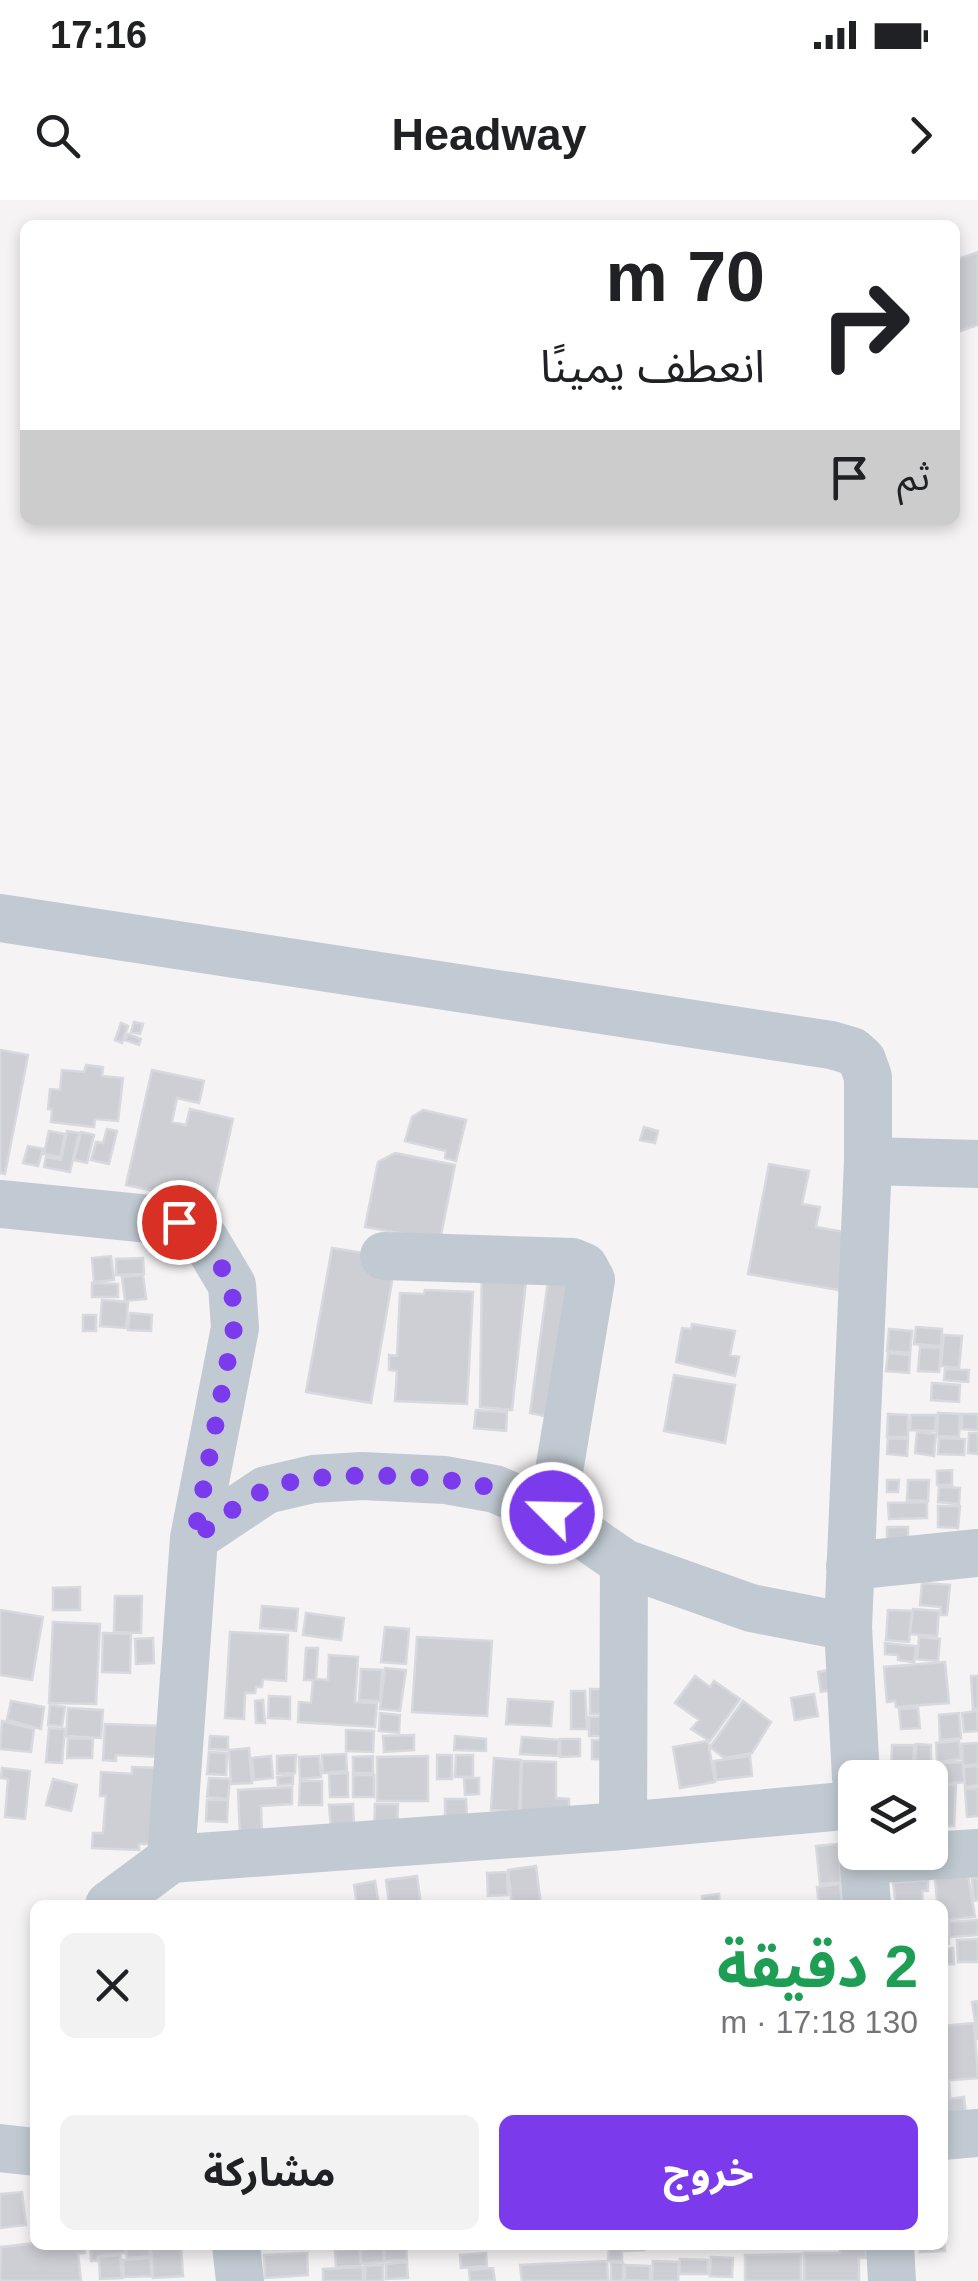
<!DOCTYPE html>
<html lang="ar">
<head>
<meta charset="utf-8">
<style>
	:root { --surface:#fff; --page:#f2f2f2; --text:#202124; --muted:#757577; --accent:#7c3aed }
	body { margin:0; font-family:Helvetica,"Noto Sans Arabic",sans-serif; background:var(--page); color:var(--text); direction:rtl; height:100vh; display:flex; flex-direction:column; font-size:38px; white-space:nowrap }
	* { box-sizing:border-box; margin:0 }
	p { font-size:32px; color:var(--muted) }
	.icon { flex:none; width:55px; height:55px; fill:none; stroke:currentColor; stroke-width:2; stroke-linecap:round; stroke-linejoin:round }
	.map { position:relative; flex:1; overflow:hidden; direction:ltr }
	.sheet { position:absolute; left:30px; top:1700px; width:918px; height:350px; display:flex; flex-direction:column; background:var(--surface); border-radius:15px; box-shadow:0 5px 15px #0003; direction:rtl }
	.sheet>* { flex:none }
	.guide { position:absolute; left:20px; top:20px; width:940px; height:305px; border-radius:15px; box-shadow:0 5px 15px #0003; direction:rtl; background:#fff; color:var(--text); overflow:hidden }
	.fabs { position:absolute; left:838px; top:1560px; display:grid; gap:20px }
	.fabs a { display:grid; place-items:center; width:110px; height:110px; border-radius:15px; background:var(--surface); box-shadow:0 5px 15px #0003; font-size:50px }
	.pin { position:absolute; display:grid; place-items:center; width:85px; height:85px; color:#fff; margin:-42px; border:5px solid #fff; border-radius:50%; box-shadow:0 2px 10px #0007 }
	.me { position:absolute; width:110px; margin:-55px; rotate:293deg; stroke-linejoin:round; filter:drop-shadow(0 0 8px #0008) }
	.turn { display:flex; align-items:center; gap:35px; height:210px; padding:0 30px; font-size:45px }
	.turn .icon { width:130px; height:130px; stroke-width:2.5 }
	.turn b { display:block; font-size:70px; line-height:85px }
	.then { display:flex; align-items:center; height:95px; padding:0 30px; background:#0003; gap:20px; font-size:38px }
	.round { display:grid; place-items:center; flex:none; width:105px; height:105px; border-radius:15px; background:var(--page) }
	.head { display:flex; align-items:center; justify-content:space-between; height:170px; padding:0 30px }
	h1 { font-size:60px; font-weight:700; line-height:75px; color:#1e9e55 }
	.primary-button { display:flex; gap:20px; margin-top:auto; padding:20px 30px }
	.primary-button a { flex:1; height:115px; border-radius:15px; background:var(--accent); color:#fff; font-size:40px; font-weight:700; line-height:115px; text-align:center }
	.primary-button a+a { background:var(--page); color:var(--text) }
	.status { display:flex; justify-content:space-between; align-items:center; height:70px; padding:0 50px; background:var(--surface); direction:ltr }
	.status svg { height:28px; fill:currentColor }
	header { display:flex; justify-content:space-between; align-items:center; height:130px; padding:0 30px; background:var(--surface); font-size:45px; font-weight:700 }
	.map>svg:first-child { display:block }
</style>
</head>
<body>
<div class="status"><b>17:16</b><svg viewBox="0 0 49 12"><path d="M0 12V9h3v3zM5 12V6h3v6zM10 12V3h3v9zM15 12V0h3v12zM26 1h20v11H26zM47 4h2v5h-2z"/></svg></div>
<header><svg class="icon" aria-label="forward" viewBox="0 0 24 24"><path d="M9 5l7 7-7 7"/></svg>Headway<svg class="icon" aria-label="search" viewBox="0 0 24 24"><circle cx="10" cy="10" r="6"/><path d="M15 15l6 6"/></svg></header>
<div class="map">
<svg width="978" height="2081" viewBox="0 0 978 2081">
	<rect width="100%" height="100%" fill="#f5f3f3"/>
	<!-- building -->
	<path fill="#cdcfd5" stroke="#d7d9de" stroke-width="2.5" d="M978 52V125L955 133V60Z
		M134 822 143 824 140 834 131 832Z
		M121 823 128 826 122 843 115 840Z
		M128 834 141 839 139 845 125 840Z
		M0 850 28 855 5 974 0 973Z
		M86 865 103 867 102 876 123 878 118 921 95 919 94 927 51 922 52 909H48L50 889 60 890 62 870 84 872Z
		M152 870 204 881 199 903 177 898 172 922 186 925 190 909 233 919 214 1004 126 985Z
		M423 910 466 920 456 961 445 958 446 951 405 941 412 917Z
		M644 927 658 931 655 943 640 940Z
		M107 929 117 931 109 964 91 960 96 942 103 943Z
		M49 931 65 934 60 957 44 954Z
		M67 931 79 933 70 972 44 967 46 957 61 960Z
		M81 932 94 935 87 963 74 960Z
		M28 946 43 949 38 966 23 963Z
		M395 953 455 965 440 1040 365 1027 378 962Z
		M769 964 809 971 802 1004 820 1007 816 1027 861 1035 850 1092 748 1074Z
		M332 1048 396 1058 371 1203 306 1192Z
		M111 1056 114 1080 94 1082 92 1058Z
		M143 1058 144 1074 116 1075V1059Z
		M482 1065 527 1072 512 1210 480 1207Z
		M549 1074 576 1079 559 1219 530 1213Z
		M143 1075 146 1099 125 1101 122 1077Z
		M92 1083 118 1084V1097H92Z
		M425 1090 473 1092 467 1204 395 1201 397 1171 389 1170V1155L397 1156 400 1093 424 1094Z
		M102 1100 128 1102 126 1128 100 1126Z
		M130 1113 152 1115 151 1131 128 1130Z
		M83 1115H96V1131H83Z
		M692 1124 735 1131 730 1155 739 1157 735 1176 676 1162 682 1128 691 1129Z
		M916 1127 942 1129 941 1146 914 1144Z
		M889 1129 912 1131 910 1153 887 1151Z
		M944 1135 962 1136 959 1168 941 1166Z
		M920 1147 941 1148 939 1172 918 1171Z
		M888 1153 910 1155 909 1173 886 1171Z
		M945 1169 969 1170 968 1182 944 1180Z
		M674 1175 735 1185 725 1243 664 1231Z
		M932 1183 960 1185 959 1202 931 1200Z
		M476 1210 507 1212 506 1231 474 1228Z
		M938 1213 960 1214 959 1237 937 1236Z
		M888 1214 908 1215V1237H887Z
		M962 1214H978V1230L962 1229Z
		M911 1215H936L935 1231 910 1230Z
		M917 1232 936 1234 934 1256 915 1253Z
		M969 1233H978V1254L968 1253Z
		M888 1238 908 1239 907 1256 887 1254Z
		M939 1238 965 1239 964 1255 938 1254Z
		M952 1270V1285H937V1271Z
		M887 1280H899L898 1292H887Z
		M908 1280H929L928 1301 907 1300Z
		M939 1287 960 1288 959 1304 938 1302Z
		M927 1302V1318L889 1319 888 1303Z
		M938 1306H960L958 1328 938 1327Z
		M887 1327H908V1349L887 1350Z
		M922 1383 950 1385 947 1415H940L941 1407 920 1405Z
		M80 1387V1410H53V1388Z
		M115 1396H142L141 1433 114 1432Z
		M262 1406 298 1409 296 1431 260 1428Z
		M913 1409 939 1411 937 1436 910 1434Z
		M0 1410 43 1417 32 1480 0 1475Z
		M888 1410 912 1411 909 1442 886 1440Z
		M306 1413 344 1418 341 1440 303 1435Z
		M53 1422 100 1424 96 1504 49 1503Z
		M385 1427 409 1429 406 1464 381 1462Z
		M230 1432 288 1435 286 1481 263 1479 262 1487H256L255 1493H245L244 1519 225 1518Z
		M103 1433 131 1434 130 1473 102 1472Z
		M417 1437 492 1441 487 1516 412 1512Z
		M919 1437 940 1439 938 1461 917 1459Z
		M153 1438 154 1463 136 1464 135 1439Z
		M885 1443 916 1446 914 1462 898 1460V1455L885 1454Z
		M306 1448H318L316 1479 328 1480 329 1455 358 1457 355 1502 377 1503 375 1527 298 1522 299 1502 311 1503 313 1480H304Z
		M945 1462 949 1503 896 1507 895 1501 887 1502 884 1467Z
		M385 1468 406 1470 400 1511 380 1509Z
		M361 1469 382 1470 380 1501 359 1500Z
		M828 1470 831 1490 821 1492 818 1472Z
		M695 1476 710 1487 714 1481 740 1499 710 1541 691 1529 699 1520 675 1503Z
		M971 1476H978V1508L973 1509Z
		M590 1489H615L614 1514H590Z
		M571 1491H585L587 1529H571Z
		M814 1494 818 1516 795 1520 791 1498Z
		M269 1496 290 1497V1519L268 1518Z
		M508 1499 553 1502 551 1526 506 1524Z
		M263 1500 265 1523H256L255 1501Z
		M11 1501 44 1507 41 1529 7 1520Z
		M743 1501 771 1522 752 1553 724 1558 710 1547Z
		M50 1505 65 1507 62 1526 48 1525Z
		M68 1508 103 1510 101 1538 66 1536Z
		M918 1508 920 1528 901 1529 899 1509Z
		M977 1511 978 1531 964 1532 962 1513Z
		M380 1513 400 1515 399 1533 379 1531Z
		M959 1513 961 1538 940 1540 939 1515Z
		M589 1517H611V1536H589Z
		M2 1521 34 1529 31 1552 0 1549Z
		M105 1524 160 1526 159 1557 116 1555V1561L103 1560Z
		M49 1528 65 1529 62 1563 46 1562Z
		M346 1530 374 1531 373 1552 346 1551Z
		M414 1535V1550L384 1552 383 1536Z
		M210 1536 228 1537V1550L209 1549Z
		M455 1536 486 1539V1551L454 1550Z
		M522 1537 559 1540 558 1556 520 1554Z
		M68 1538 93 1539 92 1558H67Z
		M560 1539H580V1556L560 1557Z
		M592 1540H613V1560L592 1559Z
		M708 1541 715 1582 680 1588 673 1547Z
		M959 1541 961 1559 937 1562 936 1543Z
		M978 1543V1564L963 1566 962 1544Z
		M916 1544 931 1545V1566H915Z
		M892 1545H914L913 1578H891Z
		M249 1548 252 1583 231 1584 229 1550Z
		M209 1552 227 1553 226 1575 207 1574Z
		M346 1554 347 1571 323 1573 322 1555Z
		M296 1555 295 1573 277 1574V1556Z
		M437 1555H452V1579H437Z
		M456 1555H473V1577H455Z
		M271 1556 273 1578 254 1580 252 1558Z
		M319 1556 321 1577 300 1579 299 1557Z
		M373 1556V1573H353V1557Z
		M428 1556V1601H377V1557Z
		M750 1556 752 1576 716 1580 714 1561Z
		M494 1558 521 1560 519 1611 491 1610Z
		M522 1561 556 1562V1598L569 1599V1623L520 1622Z
		M963 1562 964 1582 944 1584 943 1563Z
		M978 1566V1585L965 1587 964 1567Z
		M132 1567 158 1568 154 1644H139V1650L92 1648 93 1633H103L106 1596H100L101 1572 132 1574Z
		M916 1567 938 1568V1582H930V1578H915Z
		M2 1568 30 1571 25 1619 5 1617 8 1579 1 1578Z
		M348 1573V1597H330L329 1574Z
		M293 1575V1584L278 1585 277 1577Z
		M353 1575H374V1597H353Z
		M209 1578 230 1579 228 1599 207 1597Z
		M464 1578H479V1594L465 1595Z
		M53 1579 77 1585 71 1611 46 1605Z
		M300 1581H322V1605H299Z
		M930 1585H956L954 1626H930Z
		M292 1587V1604L261 1606 262 1635 240 1636 238 1590Z
		M978 1588V1616L967 1617 965 1589Z
		M445 1599H466L467 1617 445 1618Z
		M207 1600H228L227 1622 206 1621Z
		M353 1604 354 1627 331 1628 329 1605Z
		M375 1604H398L397 1636 374 1635Z
		M838 1644 841 1682 820 1684 816 1646Z
		M536 1666 541 1705H512L508 1670Z
		M507 1672 508 1695 488 1696 487 1673Z
		M968 1675 975 1717 942 1720V1705H932V1701H937L935 1678Z
		M417 1676 421 1705H389L386 1680Z
		M972 1678H978V1700L974 1701Z
		M928 1680V1691H922L923 1705H896L893 1683Z
		M375 1681 379 1705H357L354 1685Z
		M840 1684 842 1705H819L817 1687Z
		M719 1694 720 1705H703L702 1696Z
		M978 1720V1735L950 1737 949 1722Z
		M942 1724H947L949 1744 942 1745Z
		M978 1739V1762H958L957 1740Z
		M953 1748 954 1764 942 1765V1749Z
		M978 1801V1840L972 1802Z
		M974 1823 978 1878 942 1881V1826Z
		M942 1883H949L950 1899 964 1897 966 1915 942 1918Z
		M22 1992 26 2025 0 2028V1994Z
		M943 2027 945 2051 920 2052V2045H942Z
		M35 2043 84 2045 85 2053 78 2054 81 2081H0L1 2047Z
		M90 2045H125V2053L98 2056V2061H91Z
		M126 2045H149L150 2056 127 2058Z
		M151 2045H181L183 2076 153 2078Z
		M384 2045H406L407 2060 385 2061Z
		M609 2045H622V2061H608Z
		M624 2045H644V2050L624 2051Z
		M840 2045H866V2058H859V2081H804V2053H840Z
		M383 2048 384 2062 361 2064V2050Z
		M360 2049 361 2066 336 2067 335 2050Z
		M307 2053 308 2075 265 2078 264 2055Z
		M486 2053 487 2066 461 2068 460 2055Z
		M801 2054V2081H745V2055Z
		M120 2055 122 2078 100 2079 99 2057Z
		M711 2057 733 2058 732 2077 710 2076Z
		M150 2058 152 2076 124 2077 123 2060Z
		M680 2059 708 2060V2074H679Z
		M607 2061 608 2081H522L520 2065Z
		M653 2061 679 2062 678 2081H652Z
		M407 2062 408 2078 386 2079V2064Z
		M611 2062 623 2063V2081H611Z
		M383 2065V2081H365V2066Z
		M625 2065 650 2066V2081L625 2080Z
		M363 2067V2081H323V2069Z
		M493 2068 495 2081H470L469 2070Z"/>
	<g fill="none" stroke-linecap="round" stroke-linejoin="round">
		<!-- minor -->
		<path stroke="#c1cad2" stroke-width="48" d="M0 718 831 845 852 851 862 860 868 877V961L848 1427 856 1578
			M868 961 978 964
			M0 1004 179 1022 204 1038 232 1085 235 1128 194 1338 171 1659 109 1705
			M384 1056 572 1062 584 1067 591 1080 552 1313
			M194 1338 266 1290 313 1279 362 1276 445 1280 495 1289 552 1313 624 1363 751 1408 848 1427
			M850 1366 978 1353
			M623 1626 624 1363
			M863 1652 867 1705
			M171 1659 623 1626 855 1605
			M864 1660 978 1653
			M942 1936 978 1933
			M0 1948 35 1952
			M236 2045 240 2081
			M890 2045 892 2081"/>
	</g>
	<g fill="none" stroke-linecap="round" stroke-linejoin="round">
		<!-- route -->
		<path stroke="#7c3aed" stroke-width="18" stroke-dasharray="0 32.4" d="M179 1022 204 1038 232 1085 234 1128 194 1338C217 1322 240 1302 265 1290 313 1268 444 1274 495 1289 514 1295 533 1305 552 1313"/>
	</g>
</svg>
<div class="fabs">
<a><svg class="icon" aria-label="layers" viewBox="0 0 24 24"><path d="M12 4l9 5-9 5-9-5zM3 14l9 5 9-5"/></svg></a>
</div>
<div class="pin" style="left:179px;top:1022px;background:#d93025"><svg class="icon" aria-label="arrive" viewBox="0 0 24 24"><path d="M6 21V4h12l-3 4 3 4H6"/></svg></div>
<svg class="me" style="left:552px;top:1313px" viewBox="-20 -20 40 40"><circle r="17" fill="#7c3aed" stroke="#fff" stroke-width="3"/><path d="M0-11L8 9 0 5-8 9z" fill="#fff"/></svg>
<div class="guide">
<div class="turn"><svg class="icon" aria-label="right" viewBox="0 0 24 24"><path d="M7 20v-9h11M14 6l5 5-5 5"/></svg><div><b>70 m</b>انعطف يمينًا</div></div>
<div class="then">ثم<svg class="icon" aria-label="arrive" viewBox="0 0 24 24"><path d="M6 21V4h12l-3 4 3 4H6"/></svg></div>
</div>
<section class="sheet">
<div class="head"><div><h1>2 دقيقة</h1><p>130 m · 17:18</p></div><a class="round"><svg class="icon" aria-label="close" viewBox="0 0 24 24"><path d="M6 6l12 12M18 6L6 18"/></svg></a></div>
<div class="primary-button"><a>خروج</a><a>مشاركة</a></div>
</section>
</div>
</body>
</html>
